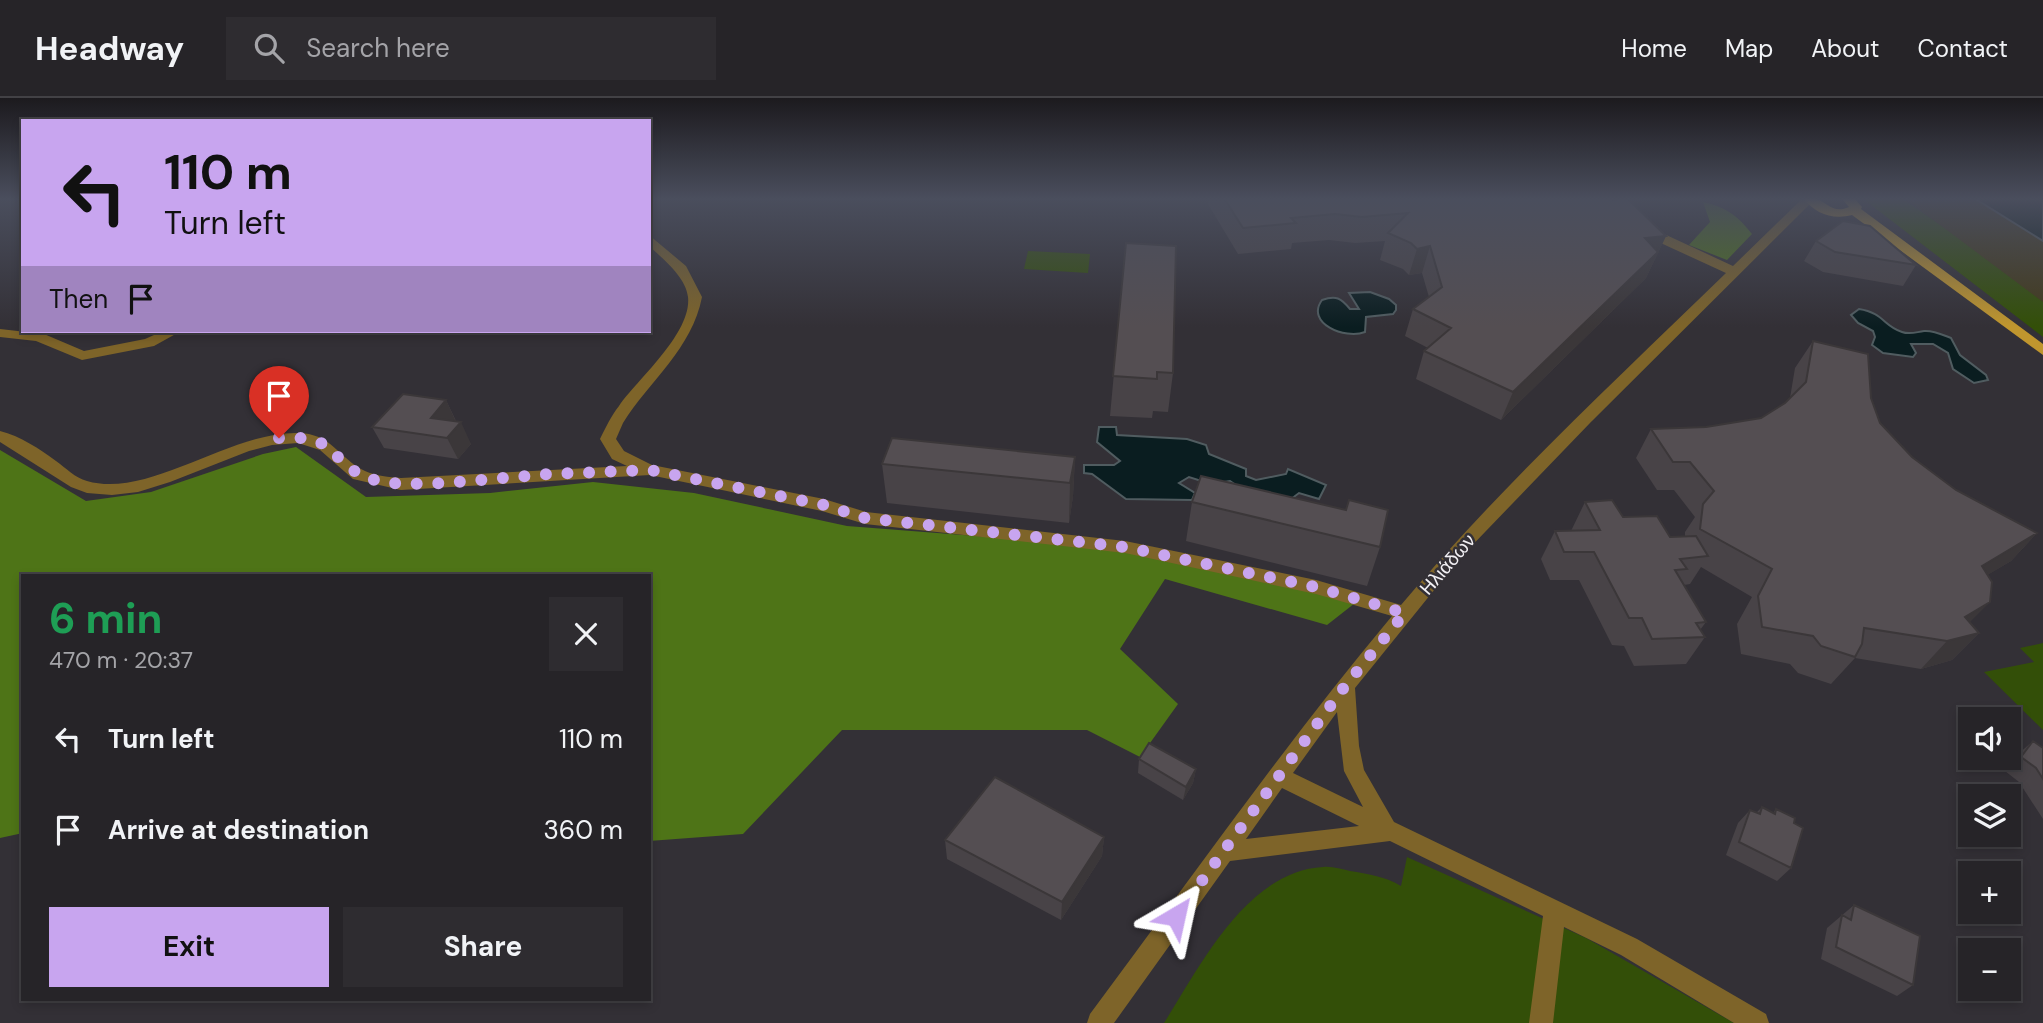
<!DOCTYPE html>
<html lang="en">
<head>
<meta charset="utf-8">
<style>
	:root { --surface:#262428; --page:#2e2c30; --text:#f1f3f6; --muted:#a4a4a8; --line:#424145; --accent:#c8a5ef }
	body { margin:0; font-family:"DM Sans",sans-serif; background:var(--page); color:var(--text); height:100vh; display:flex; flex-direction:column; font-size:26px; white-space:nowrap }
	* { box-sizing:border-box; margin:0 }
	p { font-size:23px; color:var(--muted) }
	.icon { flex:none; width:38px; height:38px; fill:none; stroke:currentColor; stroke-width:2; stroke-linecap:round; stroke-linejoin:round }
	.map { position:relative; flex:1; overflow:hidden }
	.drawer { position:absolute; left:21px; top:476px; width:630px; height:427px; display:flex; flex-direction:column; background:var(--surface); border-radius:0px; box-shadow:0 4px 10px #0003,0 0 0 2px var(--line) }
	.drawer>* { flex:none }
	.guide { position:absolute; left:21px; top:21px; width:630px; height:214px; border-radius:0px; box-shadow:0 4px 10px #0003,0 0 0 2px var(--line); background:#c8a5ef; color:#111; overflow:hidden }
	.controls { position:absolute; left:1958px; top:609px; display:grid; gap:14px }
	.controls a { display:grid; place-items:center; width:63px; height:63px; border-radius:0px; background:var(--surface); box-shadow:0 4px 10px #0003,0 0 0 2px var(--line); font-size:35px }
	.pin { position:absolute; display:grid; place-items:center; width:60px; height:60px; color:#fff; margin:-72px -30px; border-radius:50% 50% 50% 0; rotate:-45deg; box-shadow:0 0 7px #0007 }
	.pin .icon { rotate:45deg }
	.me { position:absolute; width:77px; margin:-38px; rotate:36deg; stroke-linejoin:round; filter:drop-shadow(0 0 5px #0008) }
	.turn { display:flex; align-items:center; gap:24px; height:147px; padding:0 28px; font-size:32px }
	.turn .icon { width:91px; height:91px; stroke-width:2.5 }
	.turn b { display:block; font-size:49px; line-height:60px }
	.then { display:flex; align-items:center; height:66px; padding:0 28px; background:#0003; gap:14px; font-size:26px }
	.round { display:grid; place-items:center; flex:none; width:74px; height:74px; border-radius:0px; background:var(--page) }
	.summary { display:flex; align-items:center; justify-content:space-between; height:119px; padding:0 28px }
	h1 { font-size:42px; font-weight:700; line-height:52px; color:#1e9e55 }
	.action { display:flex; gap:14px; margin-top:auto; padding:14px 28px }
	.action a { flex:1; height:80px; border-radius:0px; background:var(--accent); color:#111; font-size:28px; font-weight:700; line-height:80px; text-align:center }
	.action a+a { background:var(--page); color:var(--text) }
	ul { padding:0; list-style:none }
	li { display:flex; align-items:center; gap:21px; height:91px; padding:0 28px }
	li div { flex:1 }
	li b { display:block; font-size:26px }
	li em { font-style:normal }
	header { display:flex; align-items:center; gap:42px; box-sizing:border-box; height:98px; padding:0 35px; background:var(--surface); border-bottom:2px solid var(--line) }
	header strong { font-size:33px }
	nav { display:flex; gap:38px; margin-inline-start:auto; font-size:24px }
	.search { width:490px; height:63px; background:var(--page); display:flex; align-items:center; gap:18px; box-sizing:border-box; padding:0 24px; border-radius:0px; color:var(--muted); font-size:26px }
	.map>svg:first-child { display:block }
</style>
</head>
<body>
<header>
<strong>Headway</strong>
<div class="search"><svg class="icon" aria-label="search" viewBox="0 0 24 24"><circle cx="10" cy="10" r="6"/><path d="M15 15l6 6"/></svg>Search here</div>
<nav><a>Home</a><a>Map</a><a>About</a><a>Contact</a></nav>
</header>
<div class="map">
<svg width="2043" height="925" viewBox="0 0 2043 925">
	<rect width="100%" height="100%" fill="#333036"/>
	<!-- green -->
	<path fill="#334f08" d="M1862 100H1902L2043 199V239Z
		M1028 153 1090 156 1088 175 1024 171Z
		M2043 545V632L1984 574 2034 564 2020 550Z
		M1407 759 1586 840 1734 925H1164C1200 868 1247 773 1323 769 1332 768 1341 771 1350 773 1368 776 1384 778 1401 788Z"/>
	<!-- forest -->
	<path fill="#4e7417" d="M1703 104C1726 109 1738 118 1752 136L1727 162 1689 147 1710 124Z
		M296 349 366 399 490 395 593 384 694 395 847 428 1116 449 1364 498 1327 527 1165 481 1120 551 1178 606 1140 659 1087 632H842L743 736 649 743V478H23V735L0 740V352L86 403 151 394 263 356Z"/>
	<!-- sand -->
	<path fill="#423919" d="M1904 100H1974L2043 143V204Z"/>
	<!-- water -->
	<path fill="#0a1d20" stroke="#505c60" stroke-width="2" d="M1974 100H2043V143Z
		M1370 194 1389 201 1396 207V212L1393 216 1366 219 1365 234C1345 242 1305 225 1322 202 1336 197 1341 200 1350 211H1359L1349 195Z
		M1859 211C1884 215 1883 228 1902 234 1910 237 1916 234 1924 233 1933 232 1943 237 1951 240L1960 257 1986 277 1988 282 1974 285 1953 271 1948 255 1933 246H1911L1916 255 1913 259 1883 255 1872 247 1875 239 1873 233 1858 225 1851 217Z
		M1099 329H1116L1117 337 1187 341 1206 347 1209 356 1246 371V378L1256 382 1286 376 1288 371 1326 387 1319 401 1299 395 1274 414 1230 383 1211 386 1189 379 1179 385 1195 395 1192 402 1126 401 1092 376 1084 375V367H1114L1120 363 1097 344Z"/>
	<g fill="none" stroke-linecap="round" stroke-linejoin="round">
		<!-- minor -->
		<path fill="#7e6429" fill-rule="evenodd" d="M1603 100H1616L1662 135 1733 168 1803 100 1815 101 1590 325 1460 460 1355 590 1359 648 1364 672 1394 724 1637 841 1766 916 1769 925H1734L1621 857 1564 829 1553 925H1529L1543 818 1390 743 1230 763 1114 925H1087L1090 916C1190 782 1285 646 1392 518L1316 496 1125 455 865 426 822 413 650 377 401 392 353 381 320 352 298 345 272 347 249 353 170 384 138 394 112 397 87 395 71 389 0 344V333C20 338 40 351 56 363 66 370 75 380 87 383 149 401 229 334 297 335 332 335 338 360 365 373 376 378 389 379 401 380L627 368 612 361 600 341C606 329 611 318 619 308 638 281 692 235 688 199 686 179 663 161 649 148V137L686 168 702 199C692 251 650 282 623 325L616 341 624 353 652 367 824 401 866 414 1125 443 1316 482 1401 507C1501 388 1615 283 1726 175L1652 141ZM1337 614 1344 673 1363 709 1293 675ZM1282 690 1359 728 1246 741Z
			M0 231 44 236 84 253 145 241 163 233H181L154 248 82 262 36 243 0 239Z"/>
		<!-- major -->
		<path fill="#c0962e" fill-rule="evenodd" d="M1803 100C1807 100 1811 98 1815 100 1828 105 1833 116 1849 109L1841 100H1854L1862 109 1861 111 2043 246V257L1852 117C1833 122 1815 116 1803 100Z"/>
	</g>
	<!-- wall -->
	<path fill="#484347" d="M1209 100H1611L1666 138 1646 180 1501 322 1416 281 1424 253 1428 250 1405 238 1413 211 1429 199 1422 175 1409 177 1403 171 1380 162 1385 143 1355 145 1329 142 1292 145 1291 151 1238 156 1208 106Z
		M1816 143 1916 167 1903 188 1823 174 1804 163Z
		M1126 145 1173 275 1168 314 1153 313 1152 320 1110 318Z
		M1813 243 1871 300 1880 325 1912 359 1956 392 2037 435 2011 463 1987 477 1970 524 1979 535 1952 562 1921 571 1855 560 1831 586 1798 575 1790 566 1741 556 1737 526 1752 499 1701 469 1690 486 1684 487 1706 524 1700 532 1705 539 1686 566 1634 568 1624 548 1612 547 1579 482H1550L1541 461 1555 433H1571L1585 404 1670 439H1685V434L1695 419 1674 392H1657L1636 360 1651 331 1706 329 1761 320 1785 305 1790 300 1795 270Z
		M446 302 456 323 471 346 458 361 384 350 372 329Z
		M1075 359 1073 398 1069 425 887 405 882 366Z
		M1192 404 1380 449 1367 488 1186 443Z
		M2033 643 2043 650V721L2019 684 2005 673 2017 657Z
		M1139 661 1196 671 1193 685 1183 702 1138 675Z
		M1762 709 1773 715 1776 711 1794 725 1791 770 1777 783 1726 757 1738 725 1750 712 1756 715Z
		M1104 739 1102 758 1061 822 947 761 945 742Z
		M1854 807 1913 887 1897 898 1821 861 1827 830Z"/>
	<!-- shaded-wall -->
	<path fill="#3b3739" d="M1666 138 1646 180 1501 322 1513 294 1645 140Z
		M1430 148 1422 175 1409 177 1417 151Z
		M446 302 456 324 431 320Z
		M461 324 471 346 458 361 447 340Z
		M1075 359 1073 398 1069 425 1070 385Z
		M2037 435 2011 463 1956 496 1982 468Z
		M1990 504 1963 531 1965 519Z
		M1979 535 1952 562 1921 571 1947 543Z
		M1196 671 1193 685 1183 702 1186 689Z
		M1104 739 1102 758 1061 822 1062 804Z"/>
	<!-- building -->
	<path fill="#544e52" stroke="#3b3739" stroke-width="2" d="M1224 100H1611L1613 102 1627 100 1666 138 1645 140 1658 154 1513 294 1424 253 1451 230 1413 211 1442 189 1430 148 1417 151 1411 145 1388 135 1408 115 1362 119 1335 116 1291 120 1296 125 1243 130Z
		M1843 123 1870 128 1916 167 1835 154 1816 143Z
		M1126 145 1176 148 1173 275 1157 274V281L1113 278Z
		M1813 243 1868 256 1871 300 1880 325 1912 359 1956 392 2037 435 1982 468 1992 484 1990 504 1965 519 1979 535 1947 543 1864 530 1862 546 1855 559 1821 548 1813 538 1762 529 1758 498 1772 471 1700 431 1703 406 1714 393 1690 364H1673L1651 331 1706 329 1761 320 1785 305 1806 284Z
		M403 296 446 302 431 320 461 324 447 340 372 329Z
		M892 340 1075 359 1070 385 882 366Z
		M1201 378 1346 412 1349 402 1388 412 1380 449 1192 404Z
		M1612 402 1623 419 1657 418 1670 439 1696 438 1708 458 1680 461 1687 471 1675 472 1706 524 1696 525 1705 539 1652 541 1642 520H1629L1594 454H1564L1555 433 1600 432 1585 404Z
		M2033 643 2043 650V681L2036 670 2021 659Z
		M1149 645 1196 671 1186 689 1139 661Z
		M995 679 1104 739 1062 804 945 742Z
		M1762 709 1775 716 1776 711 1795 720 1794 725 1803 730 1791 770 1739 744 1750 712 1760 716Z
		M1854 807 1920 838 1913 887 1836 849 1842 817 1851 822Z"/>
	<!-- sky -->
	<linearGradient id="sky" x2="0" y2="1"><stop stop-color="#1c1a1e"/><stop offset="0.44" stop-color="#4a4e5d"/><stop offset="1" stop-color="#4a4e5d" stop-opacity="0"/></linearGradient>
	<rect width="2043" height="229" fill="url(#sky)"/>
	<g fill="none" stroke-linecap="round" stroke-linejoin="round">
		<!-- route -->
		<path stroke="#c8a5ef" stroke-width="12" stroke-dasharray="0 21.6" d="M279 340H300L320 344 358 376 377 383 401 386 446 385 550 376 650 372 824 407 865 420 1125 449 1316 489 1405 515 1345 588 1176 818"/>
	</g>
	<g text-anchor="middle" stroke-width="5" stroke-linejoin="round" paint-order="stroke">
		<!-- street labels -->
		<g font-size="19" fill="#f2f0f4" stroke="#333036">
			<text transform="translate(1447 466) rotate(-49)" y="7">Ηλιάδων</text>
		</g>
	</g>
</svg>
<div class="controls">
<a><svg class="icon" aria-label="sound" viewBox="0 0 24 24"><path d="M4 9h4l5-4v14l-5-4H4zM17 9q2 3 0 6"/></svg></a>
<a><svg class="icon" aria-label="layers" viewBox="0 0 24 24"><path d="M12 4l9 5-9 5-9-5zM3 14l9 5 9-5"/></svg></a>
<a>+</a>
<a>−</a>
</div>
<div class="pin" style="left:279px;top:340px;background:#d93025"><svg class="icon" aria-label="arrive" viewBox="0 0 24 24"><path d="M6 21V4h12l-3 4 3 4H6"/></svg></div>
<svg class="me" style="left:1176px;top:818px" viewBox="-20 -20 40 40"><path d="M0-17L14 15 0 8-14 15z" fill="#c8a5ef" stroke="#fff" stroke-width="4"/></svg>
<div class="guide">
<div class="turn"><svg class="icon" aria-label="left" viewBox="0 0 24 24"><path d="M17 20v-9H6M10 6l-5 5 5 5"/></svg><div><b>110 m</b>Turn left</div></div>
<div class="then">Then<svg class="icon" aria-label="arrive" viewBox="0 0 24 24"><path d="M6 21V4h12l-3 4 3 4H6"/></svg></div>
</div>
<section class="drawer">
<div class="summary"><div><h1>6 min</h1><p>470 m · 20:37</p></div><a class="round"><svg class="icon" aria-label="close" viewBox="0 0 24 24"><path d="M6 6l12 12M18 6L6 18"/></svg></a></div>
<ul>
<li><svg class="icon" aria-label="left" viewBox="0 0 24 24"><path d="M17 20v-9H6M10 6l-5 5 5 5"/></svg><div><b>Turn left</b></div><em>110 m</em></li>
<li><svg class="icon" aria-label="arrive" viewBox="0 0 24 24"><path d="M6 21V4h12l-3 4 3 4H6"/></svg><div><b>Arrive at destination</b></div><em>360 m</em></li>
</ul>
<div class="action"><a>Exit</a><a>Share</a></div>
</section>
</div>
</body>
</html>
